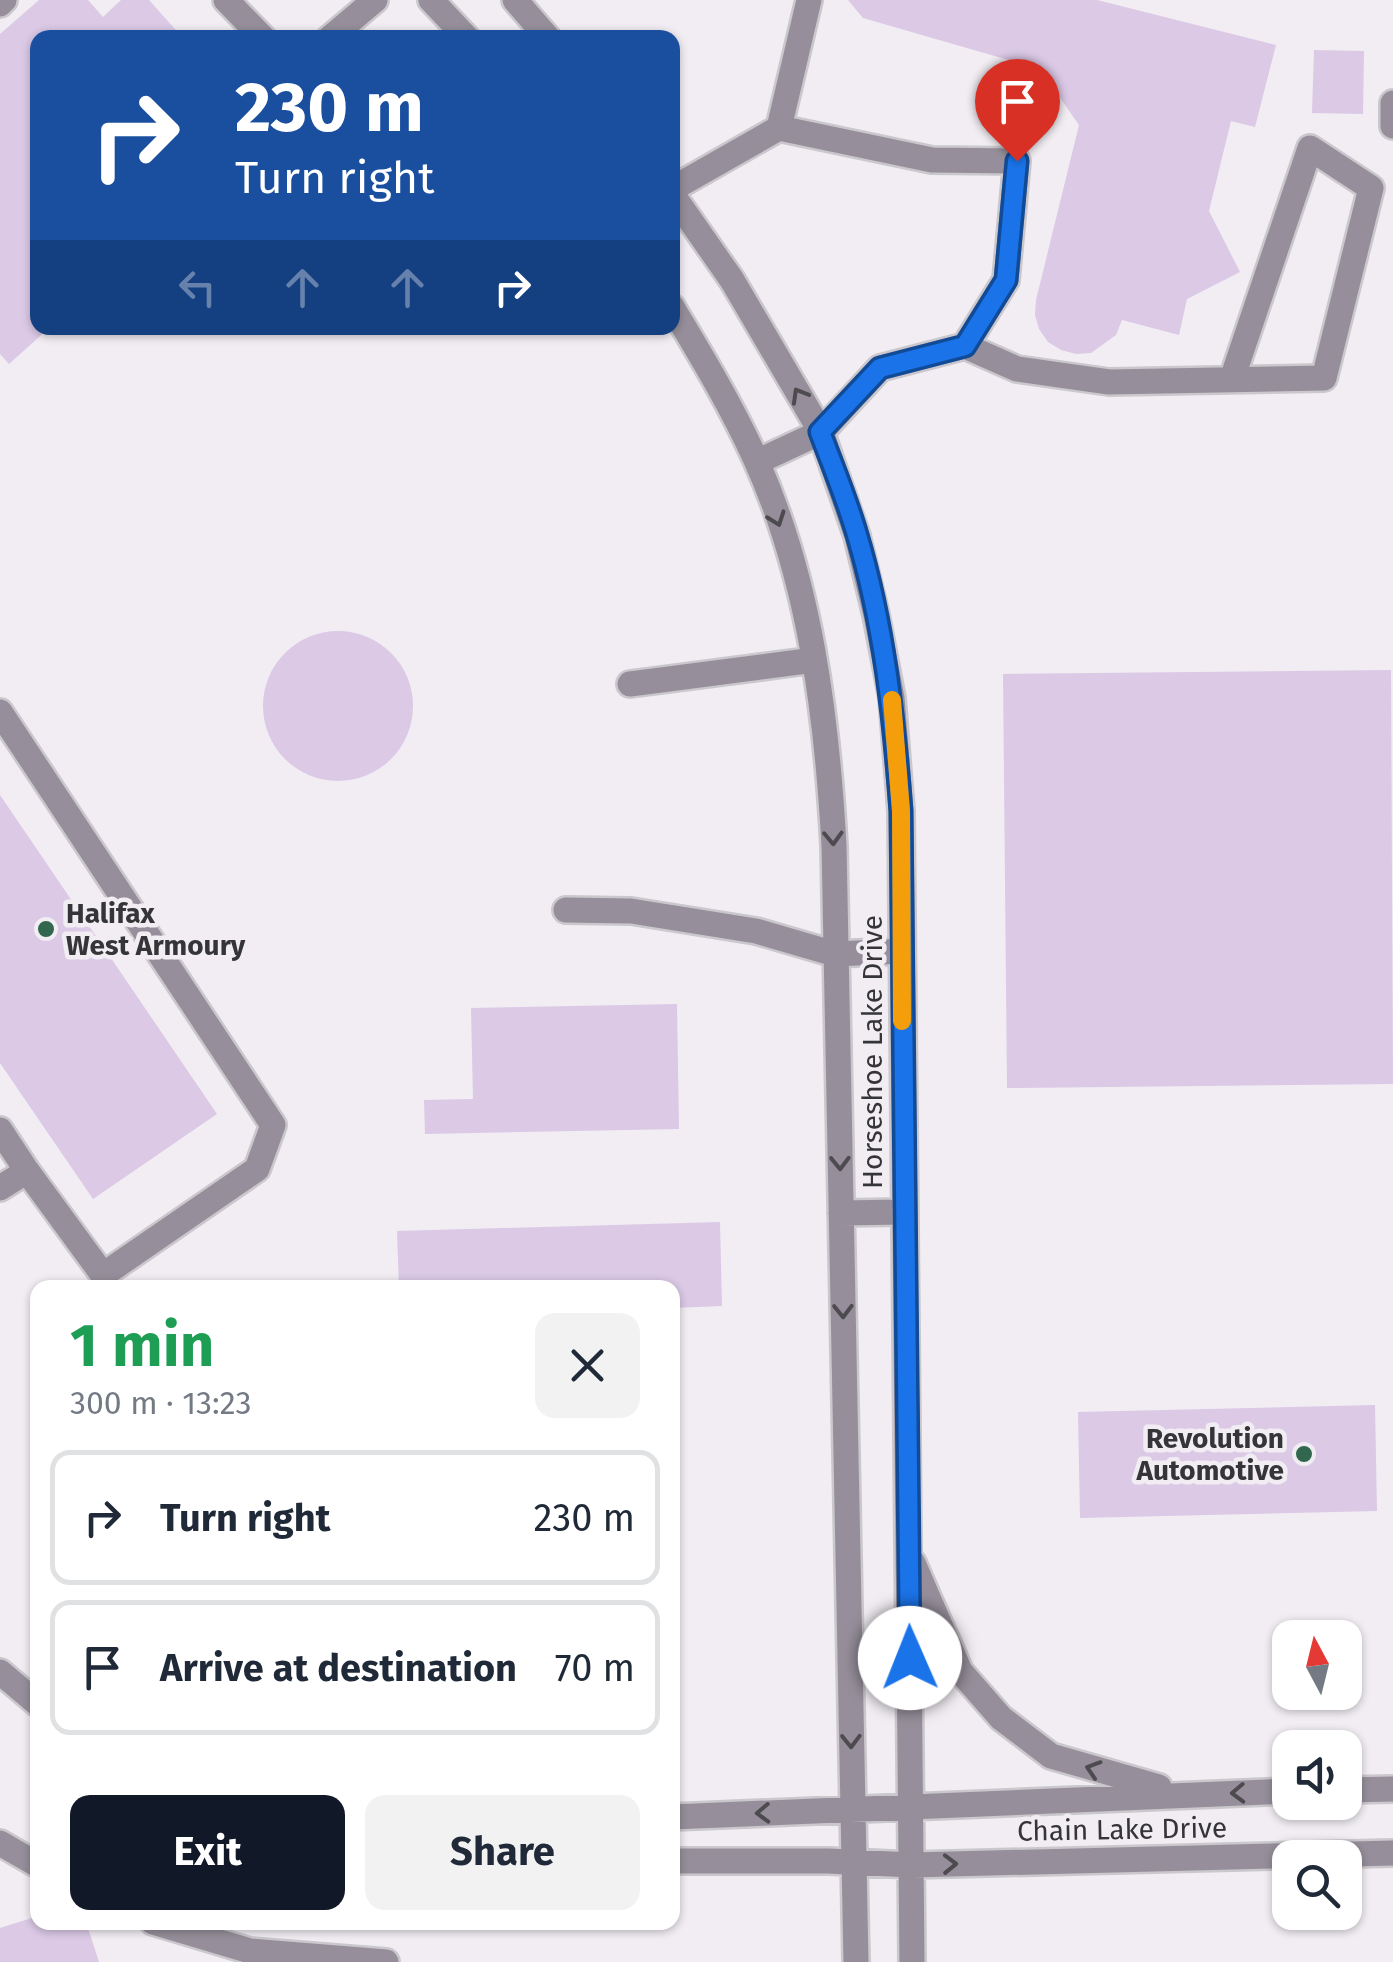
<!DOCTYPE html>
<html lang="en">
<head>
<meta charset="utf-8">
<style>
	:root { --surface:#fff; --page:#f2f2f3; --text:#1f2937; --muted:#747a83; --line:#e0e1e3; --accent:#111827 }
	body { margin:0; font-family:"Fira Sans",sans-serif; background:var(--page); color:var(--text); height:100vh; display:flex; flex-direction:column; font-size:38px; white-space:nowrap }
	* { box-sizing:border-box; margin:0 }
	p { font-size:32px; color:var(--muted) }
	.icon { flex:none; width:55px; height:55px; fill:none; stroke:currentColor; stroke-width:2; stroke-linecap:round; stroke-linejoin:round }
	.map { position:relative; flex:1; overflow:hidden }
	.panel { position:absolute; left:30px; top:1280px; width:650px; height:650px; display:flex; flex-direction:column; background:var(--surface); border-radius:20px; box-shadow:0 2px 8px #0004 }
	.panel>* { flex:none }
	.guide { position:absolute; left:30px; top:30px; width:650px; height:305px; border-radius:20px; box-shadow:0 2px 8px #0004; background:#1a4fa0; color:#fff; overflow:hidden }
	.needle { width:65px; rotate:353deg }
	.controls { position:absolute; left:1272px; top:1620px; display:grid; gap:20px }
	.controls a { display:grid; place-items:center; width:90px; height:90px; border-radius:20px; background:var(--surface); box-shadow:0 2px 8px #0004; font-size:50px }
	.pin { position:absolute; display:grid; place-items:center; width:85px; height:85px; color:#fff; margin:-102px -42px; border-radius:50% 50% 50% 0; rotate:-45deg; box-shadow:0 0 10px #0007 }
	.pin .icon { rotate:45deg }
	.me { position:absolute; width:110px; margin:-55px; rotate:359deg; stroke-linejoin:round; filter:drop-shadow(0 0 8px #0008) }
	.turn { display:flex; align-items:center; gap:35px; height:210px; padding:0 40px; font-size:45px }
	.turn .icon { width:130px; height:130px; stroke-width:2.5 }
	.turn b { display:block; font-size:70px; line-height:85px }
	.lanes { display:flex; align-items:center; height:95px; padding:0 40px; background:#0003; justify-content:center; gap:50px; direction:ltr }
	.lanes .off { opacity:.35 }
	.round { display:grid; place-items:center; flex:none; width:105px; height:105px; border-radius:20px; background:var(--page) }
	.summary { display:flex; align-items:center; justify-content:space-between; height:170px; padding:0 40px }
	h1 { font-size:60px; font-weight:700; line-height:75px; color:#1e9e55 }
	.cta { display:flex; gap:20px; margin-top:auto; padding:20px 40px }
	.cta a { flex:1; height:115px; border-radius:20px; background:var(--accent); color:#fff; font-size:40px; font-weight:700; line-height:115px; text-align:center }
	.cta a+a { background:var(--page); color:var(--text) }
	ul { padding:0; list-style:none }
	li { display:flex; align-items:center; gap:30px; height:135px; margin:0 20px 15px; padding:0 20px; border:5px solid var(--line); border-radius:20px }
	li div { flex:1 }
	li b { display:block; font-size:38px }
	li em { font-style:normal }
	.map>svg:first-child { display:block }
</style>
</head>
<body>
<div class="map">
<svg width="1393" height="1962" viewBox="0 0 1393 1962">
	<rect width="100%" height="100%" fill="#f1edf3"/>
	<!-- building -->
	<path fill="#dbc9e6" d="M39 0H88L103 17 121 0H149L183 38H38V328H49L9 364 0 354V34Z
		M848 0H1097L1276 45 1255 127 1231 121 1209 211 1240 272 1187 299 1179 335 1122 320 1116 335 1091 353 1076 354 1061 350 1048 342 1039 329 1035 315 1036 300 1079 125 1040 69 863 18Z
		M1314 50 1364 51 1363 114 1312 113Z
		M263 706a75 75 0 1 1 150 0a75 75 0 1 1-150 0Z
		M1391 670 1393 1084 1007 1088 1003 674Z
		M0 795 217 1114 93 1199 0 1063Z
		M677 1004 679 1129 425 1134 424 1100 473 1099 471 1008Z
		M720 1222 722 1306 672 1308V1288H399L397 1231Z
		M1375 1405 1377 1511 1080 1518 1078 1412Z
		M38 1916V1922H86L99 1962H0V1928Z"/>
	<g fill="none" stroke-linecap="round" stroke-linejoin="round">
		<defs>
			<path id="minor" d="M226 0 263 38
				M431 0 467 38
				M515 0 548 38
				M0 4 4 0
				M330 38 375 0
				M1393 103V126
				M779 128 809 0
				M672 189 779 128 932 160 1017 161 1006 280 965 346
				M672 194 732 280 821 432 857 536 876 615 892 698 901 811 912 1962
				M672 307C702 357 732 407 756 460 810 580 827 717 834 846L856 1962
				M757 462 821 432 880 368 965 346 1017 369 1109 382 1324 378 1371 188 1310 148 1232 379
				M630 684 814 660
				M0 712 273 1125 257 1169 103 1275 27 1171 0 1188
				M566 910 631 911 756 931 835 954 902 951
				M0 1130 27 1171
				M841 1213 903 1212
				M913 1563 960 1671 1001 1718 1051 1756 1159 1787
				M0 1672 38 1704
				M1345 1790 1393 1789
				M672 1817 1290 1791
				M0 1843 38 1865
				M672 1861H828L912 1865 1393 1853
				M153 1922 250 1951 254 1962
				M250 1951 386 1962"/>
		</defs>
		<!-- minor casing -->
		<use href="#minor" stroke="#cbc8cd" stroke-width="30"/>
		<!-- minor -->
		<use href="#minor" stroke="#968f9b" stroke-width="25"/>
	</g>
	<!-- one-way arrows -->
	<defs><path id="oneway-chevron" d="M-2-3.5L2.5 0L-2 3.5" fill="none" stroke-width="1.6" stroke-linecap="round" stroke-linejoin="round" transform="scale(2.5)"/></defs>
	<g stroke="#4d4b4f">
		<use href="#oneway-chevron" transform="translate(799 395) rotate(-120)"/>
		<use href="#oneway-chevron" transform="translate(777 519) rotate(70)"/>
		<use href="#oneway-chevron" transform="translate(833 838) rotate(88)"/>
		<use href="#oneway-chevron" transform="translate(840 1163) rotate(89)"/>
		<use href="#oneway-chevron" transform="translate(843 1311) rotate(89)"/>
		<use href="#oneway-chevron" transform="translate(851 1741) rotate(89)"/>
		<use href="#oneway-chevron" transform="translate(1093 1769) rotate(-162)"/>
		<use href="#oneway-chevron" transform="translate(1238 1793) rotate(178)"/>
		<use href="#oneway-chevron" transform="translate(763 1813) rotate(178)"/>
		<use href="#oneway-chevron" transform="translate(950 1864) rotate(-1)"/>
	</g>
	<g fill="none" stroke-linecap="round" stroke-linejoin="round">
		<defs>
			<path id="route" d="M910 1658 901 811C894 718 884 625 857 535 847 500 833 467 820 432L880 368 965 346 1006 280 1017 161"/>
		</defs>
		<!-- route casing -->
		<use href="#route" stroke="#114b97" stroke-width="25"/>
		<!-- route -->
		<use href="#route" stroke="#1a73e8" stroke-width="18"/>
		<!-- slow -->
		<path stroke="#f59e0b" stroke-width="18" d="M892 700 901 811 902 1021"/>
	</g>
	<!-- markers -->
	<g fill="#30674e" stroke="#f1edf3" stroke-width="4">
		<circle cx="46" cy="929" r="10"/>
		<circle cx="1304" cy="1454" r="10"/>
	</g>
	<g text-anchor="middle" stroke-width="9" stroke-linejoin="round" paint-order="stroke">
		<!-- poi labels -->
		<g font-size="28" font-weight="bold" fill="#353436" stroke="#f1edf3" text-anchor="start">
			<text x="66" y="923">Halifax<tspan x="66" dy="32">West Armoury</tspan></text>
			<text x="1284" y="1448" text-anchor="end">Revolution<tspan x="1284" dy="32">Automotive</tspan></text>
		</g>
		<!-- street labels -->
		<g font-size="28" fill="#353436" stroke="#f1edf3">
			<text transform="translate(872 1052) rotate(-90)" y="10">Horseshoe Lake Drive</text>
			<text transform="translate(1122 1829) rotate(-1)" y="10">Chain Lake Drive</text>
		</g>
	</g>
</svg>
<div class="controls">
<a><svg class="needle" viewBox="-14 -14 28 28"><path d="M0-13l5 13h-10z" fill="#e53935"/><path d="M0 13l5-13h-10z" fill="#747a83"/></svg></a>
<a><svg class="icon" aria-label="sound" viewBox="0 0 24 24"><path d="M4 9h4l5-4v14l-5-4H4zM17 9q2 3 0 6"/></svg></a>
<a><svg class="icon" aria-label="search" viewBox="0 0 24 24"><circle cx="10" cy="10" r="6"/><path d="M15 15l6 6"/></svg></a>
</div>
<div class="pin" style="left:1017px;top:161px;background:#d93025"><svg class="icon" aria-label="arrive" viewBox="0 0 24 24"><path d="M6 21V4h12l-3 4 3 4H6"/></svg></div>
<svg class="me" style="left:910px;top:1658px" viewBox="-20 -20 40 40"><circle r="19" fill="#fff"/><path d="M0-13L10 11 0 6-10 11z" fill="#1a73e8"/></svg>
<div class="guide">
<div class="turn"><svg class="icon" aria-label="right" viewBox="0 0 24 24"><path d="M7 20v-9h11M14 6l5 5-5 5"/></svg><div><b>230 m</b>Turn right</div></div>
<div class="lanes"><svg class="icon off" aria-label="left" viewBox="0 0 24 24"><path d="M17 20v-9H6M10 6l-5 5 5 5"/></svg><svg class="icon off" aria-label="ahead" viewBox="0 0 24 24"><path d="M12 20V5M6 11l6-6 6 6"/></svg><svg class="icon off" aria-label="ahead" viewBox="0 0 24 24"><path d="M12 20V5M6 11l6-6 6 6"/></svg><svg class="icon" aria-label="right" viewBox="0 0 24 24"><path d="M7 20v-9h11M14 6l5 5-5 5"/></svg></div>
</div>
<section class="panel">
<div class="summary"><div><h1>1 min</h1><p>300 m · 13:23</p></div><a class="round"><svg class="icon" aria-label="close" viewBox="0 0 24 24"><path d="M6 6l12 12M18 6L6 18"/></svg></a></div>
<ul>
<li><svg class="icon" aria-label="right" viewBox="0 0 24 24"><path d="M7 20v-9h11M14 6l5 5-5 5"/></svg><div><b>Turn right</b></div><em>230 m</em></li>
<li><svg class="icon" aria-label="arrive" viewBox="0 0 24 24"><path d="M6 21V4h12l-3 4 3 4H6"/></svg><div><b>Arrive at destination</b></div><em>70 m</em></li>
</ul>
<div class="cta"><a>Exit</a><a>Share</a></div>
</section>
</div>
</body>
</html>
